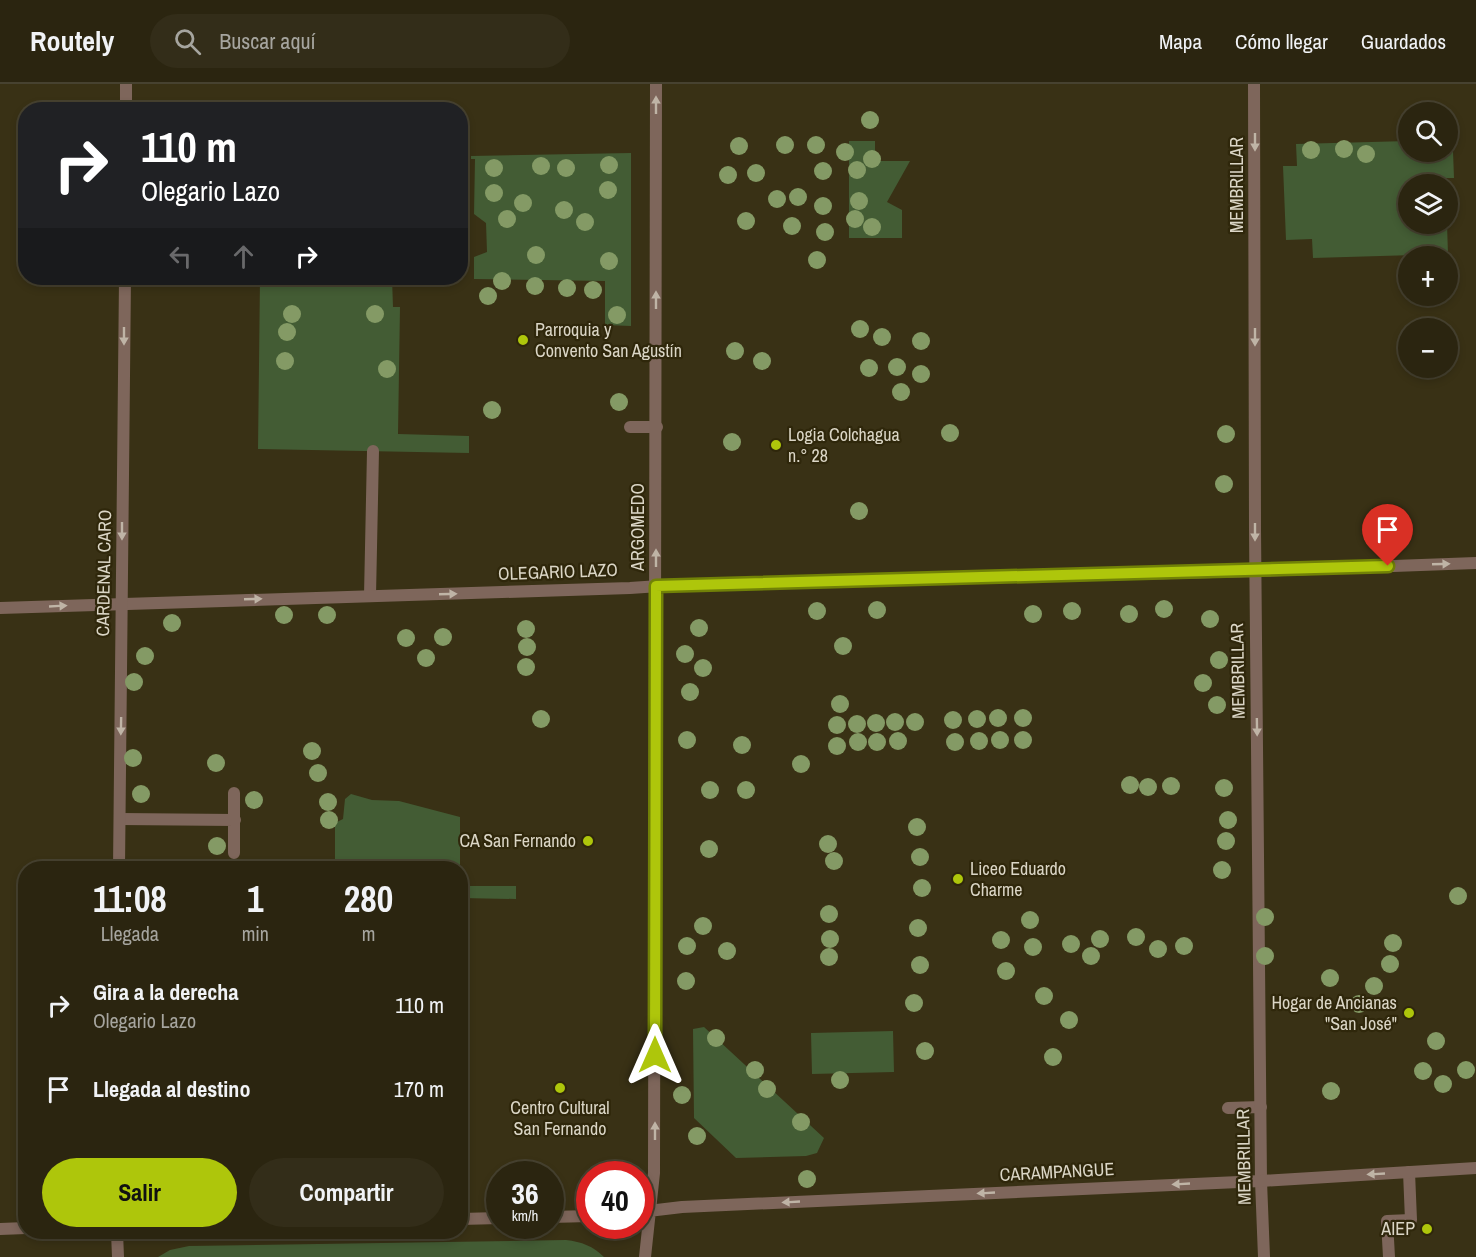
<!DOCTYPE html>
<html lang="es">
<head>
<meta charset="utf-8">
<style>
	:root { --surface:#2b2510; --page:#332d19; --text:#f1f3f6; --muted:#a6a59f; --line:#474230; --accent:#aec60b }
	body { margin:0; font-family:"Archivo Narrow",sans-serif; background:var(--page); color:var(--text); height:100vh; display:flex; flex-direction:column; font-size:22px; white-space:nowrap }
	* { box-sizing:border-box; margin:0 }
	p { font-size:20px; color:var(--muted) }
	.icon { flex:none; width:33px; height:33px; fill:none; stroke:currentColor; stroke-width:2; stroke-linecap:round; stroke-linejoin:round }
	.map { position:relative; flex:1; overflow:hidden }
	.sheet { position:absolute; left:18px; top:777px; width:450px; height:378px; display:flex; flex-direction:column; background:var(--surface); border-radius:24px; box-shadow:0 3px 9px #0003,0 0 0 2px var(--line) }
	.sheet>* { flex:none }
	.guide { position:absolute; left:18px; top:18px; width:450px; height:183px; border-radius:24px; box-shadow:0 3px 9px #0003,0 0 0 2px var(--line); background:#202124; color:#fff; overflow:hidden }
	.controls { position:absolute; left:1398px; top:18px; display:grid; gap:12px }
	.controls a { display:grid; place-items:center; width:60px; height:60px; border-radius:50%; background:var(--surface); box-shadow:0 3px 9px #0003,0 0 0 2px var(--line); font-size:30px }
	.speed { position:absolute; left:486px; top:1077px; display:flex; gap:12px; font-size:30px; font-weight:700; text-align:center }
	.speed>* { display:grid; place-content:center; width:78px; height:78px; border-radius:50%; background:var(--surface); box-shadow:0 3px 9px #0003,0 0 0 2px var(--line); line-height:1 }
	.speed small { font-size:15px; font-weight:400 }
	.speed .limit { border:9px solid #d22; background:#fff; color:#111 }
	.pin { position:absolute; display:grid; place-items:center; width:51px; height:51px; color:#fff; margin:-62px -26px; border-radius:50% 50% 50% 0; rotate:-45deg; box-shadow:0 0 6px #0007 }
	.pin .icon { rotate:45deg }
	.me { position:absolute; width:66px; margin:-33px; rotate:0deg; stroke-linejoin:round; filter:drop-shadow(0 0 4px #0008) }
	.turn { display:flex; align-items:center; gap:21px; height:126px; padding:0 24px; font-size:27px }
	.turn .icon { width:78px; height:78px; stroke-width:2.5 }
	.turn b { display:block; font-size:42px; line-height:51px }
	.lanes { display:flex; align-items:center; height:57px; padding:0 24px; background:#0003; justify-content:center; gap:30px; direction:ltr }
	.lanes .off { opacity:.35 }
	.eta { display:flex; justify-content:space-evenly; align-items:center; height:102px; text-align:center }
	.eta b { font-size:36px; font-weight:800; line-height:42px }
	.button { display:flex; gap:12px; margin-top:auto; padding:12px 24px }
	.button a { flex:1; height:69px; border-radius:36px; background:var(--accent); color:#111; font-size:24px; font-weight:800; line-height:69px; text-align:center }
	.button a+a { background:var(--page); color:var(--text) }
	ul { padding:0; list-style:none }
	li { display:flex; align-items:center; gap:18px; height:84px; padding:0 24px }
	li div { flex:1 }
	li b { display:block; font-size:22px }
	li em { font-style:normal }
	header { display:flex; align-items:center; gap:36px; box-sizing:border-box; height:84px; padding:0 30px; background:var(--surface); border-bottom:2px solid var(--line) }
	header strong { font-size:28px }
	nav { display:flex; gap:33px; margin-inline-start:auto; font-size:21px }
	.search { width:420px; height:54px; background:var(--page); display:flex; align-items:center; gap:15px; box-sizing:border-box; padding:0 21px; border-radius:33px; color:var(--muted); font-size:22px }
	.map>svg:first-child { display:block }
</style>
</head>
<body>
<header>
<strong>Routely</strong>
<div class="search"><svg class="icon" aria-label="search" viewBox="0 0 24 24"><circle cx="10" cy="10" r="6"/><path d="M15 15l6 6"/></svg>Buscar aquí</div>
<nav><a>Mapa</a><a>Cómo llegar</a><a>Guardados</a></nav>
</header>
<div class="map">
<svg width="1476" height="1173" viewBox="0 0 1476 1173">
	<rect width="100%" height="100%" fill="#393115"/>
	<!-- green -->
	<path fill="#435c34" d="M849 57H875V77H910L887 118 902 126V154H849Z
		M1408 57V68H1448V64L1453 67 1454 94H1446V100H1408V140H1447L1448 170 1313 174 1312 155 1286 156 1283 82H1297L1296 60Z
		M631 69V242L605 241V197L474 195V173L487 168 486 139 474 130 475 75H471V72Z
		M260 194H392L393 223H400L398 350 469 352V369L258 365Z
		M351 710 372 716 399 717 460 733V784H335V739L343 735 345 715Z
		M461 802H516V815L461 814Z
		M704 943 824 1054 817 1069 806 1072 736 1074 694 1034 693 945Z
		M893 947 894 988 812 990 811 949Z
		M566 1156C582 1158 593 1162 604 1173H158L170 1166 189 1162Z"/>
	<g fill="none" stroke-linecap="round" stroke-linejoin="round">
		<!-- service -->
		<path stroke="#7e665b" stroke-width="12" d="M630 343H657
			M370 512 373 367
			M1228 1024 1261 1023
			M1389 1173 1387 1137 1411 1136 1409 1088"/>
		<!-- minor -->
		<path stroke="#7e665b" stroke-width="12" d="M1254 0 1255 446 1261 1097 1264 1173
			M0 524 630 504 674 501 1255 487 1476 479
			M234 709V769
			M120 735 235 736"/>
		<!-- tertiary -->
		<path stroke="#7e665b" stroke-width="12" d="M126 26V0
			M119 784 125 194
			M640 1128 682 1123 1261 1097 1476 1084
			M550 1133 590 1132
			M460 1135 500 1134
			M0 1145 26 1144
			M117 1148 118 1173
			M645 1173 654 1089 656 0"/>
	</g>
	<!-- trees -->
	<g fill="#849a65">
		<circle cx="870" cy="36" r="9"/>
		<circle cx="785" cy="61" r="9"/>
		<circle cx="816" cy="61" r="9"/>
		<circle cx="739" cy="62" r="9"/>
		<circle cx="1344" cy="65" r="9"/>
		<circle cx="1311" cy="66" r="9"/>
		<circle cx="845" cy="68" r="9"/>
		<circle cx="1366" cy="70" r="9"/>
		<circle cx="872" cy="75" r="9"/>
		<circle cx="609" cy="81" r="9"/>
		<circle cx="541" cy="82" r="9"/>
		<circle cx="494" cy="84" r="9"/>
		<circle cx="566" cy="84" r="9"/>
		<circle cx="857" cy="86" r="9"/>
		<circle cx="823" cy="87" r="9"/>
		<circle cx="756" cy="89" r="9"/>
		<circle cx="728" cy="91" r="9"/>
		<circle cx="608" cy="106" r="9"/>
		<circle cx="494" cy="109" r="9"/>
		<circle cx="798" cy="113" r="9"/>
		<circle cx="777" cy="115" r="9"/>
		<circle cx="859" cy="117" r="9"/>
		<circle cx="523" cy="119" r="9"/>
		<circle cx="823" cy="122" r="9"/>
		<circle cx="564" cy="126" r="9"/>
		<circle cx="507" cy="135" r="9"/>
		<circle cx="855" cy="135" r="9"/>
		<circle cx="746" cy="137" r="9"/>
		<circle cx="585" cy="138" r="9"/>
		<circle cx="792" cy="142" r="9"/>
		<circle cx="872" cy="143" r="9"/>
		<circle cx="825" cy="148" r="9"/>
		<circle cx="536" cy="171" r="9"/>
		<circle cx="817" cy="176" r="9"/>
		<circle cx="609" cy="177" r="9"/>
		<circle cx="502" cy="197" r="9"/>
		<circle cx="535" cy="202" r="9"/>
		<circle cx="567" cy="204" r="9"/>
		<circle cx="593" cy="206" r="9"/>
		<circle cx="488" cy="212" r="9"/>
		<circle cx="292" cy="230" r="9"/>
		<circle cx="375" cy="230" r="9"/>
		<circle cx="617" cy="231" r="9"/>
		<circle cx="860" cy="245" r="9"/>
		<circle cx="287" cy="248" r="9"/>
		<circle cx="882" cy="253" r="9"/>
		<circle cx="921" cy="257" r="9"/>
		<circle cx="735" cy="267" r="9"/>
		<circle cx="285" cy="277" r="9"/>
		<circle cx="762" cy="277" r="9"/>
		<circle cx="897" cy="283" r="9"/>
		<circle cx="869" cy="284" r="9"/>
		<circle cx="387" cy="285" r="9"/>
		<circle cx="921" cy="290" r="9"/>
		<circle cx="901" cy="308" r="9"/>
		<circle cx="619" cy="318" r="9"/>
		<circle cx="492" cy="326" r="9"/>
		<circle cx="950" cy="349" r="9"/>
		<circle cx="1226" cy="350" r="9"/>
		<circle cx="732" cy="358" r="9"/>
		<circle cx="1224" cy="400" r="9"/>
		<circle cx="859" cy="427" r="9"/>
		<circle cx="1164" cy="525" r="9"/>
		<circle cx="877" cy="526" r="9"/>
		<circle cx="817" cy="527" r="9"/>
		<circle cx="1072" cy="527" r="9"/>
		<circle cx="1033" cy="530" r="9"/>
		<circle cx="1129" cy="530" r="9"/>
		<circle cx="284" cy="531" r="9"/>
		<circle cx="327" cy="531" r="9"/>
		<circle cx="1210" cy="535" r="9"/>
		<circle cx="172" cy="539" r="9"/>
		<circle cx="699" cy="544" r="9"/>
		<circle cx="526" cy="545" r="9"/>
		<circle cx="443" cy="553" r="9"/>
		<circle cx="406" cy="554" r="9"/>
		<circle cx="843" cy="562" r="9"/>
		<circle cx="527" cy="563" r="9"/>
		<circle cx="685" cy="570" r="9"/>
		<circle cx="145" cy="572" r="9"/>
		<circle cx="426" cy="574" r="9"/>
		<circle cx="1219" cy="576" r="9"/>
		<circle cx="526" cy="583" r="9"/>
		<circle cx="703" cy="584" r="9"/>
		<circle cx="134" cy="598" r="9"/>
		<circle cx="1203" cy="599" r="9"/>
		<circle cx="690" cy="608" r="9"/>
		<circle cx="840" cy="620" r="9"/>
		<circle cx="1217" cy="621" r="9"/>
		<circle cx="998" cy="634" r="9"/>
		<circle cx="1023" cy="634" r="9"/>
		<circle cx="541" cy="635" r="9"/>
		<circle cx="977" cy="635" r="9"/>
		<circle cx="953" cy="636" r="9"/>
		<circle cx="895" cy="638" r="9"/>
		<circle cx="915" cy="638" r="9"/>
		<circle cx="876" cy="639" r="9"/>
		<circle cx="857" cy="640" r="9"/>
		<circle cx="837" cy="641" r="9"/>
		<circle cx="687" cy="656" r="9"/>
		<circle cx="1000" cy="656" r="9"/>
		<circle cx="1023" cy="656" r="9"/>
		<circle cx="898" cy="657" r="9"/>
		<circle cx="979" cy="657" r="9"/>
		<circle cx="858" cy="658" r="9"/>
		<circle cx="877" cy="658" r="9"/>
		<circle cx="955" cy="658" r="9"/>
		<circle cx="742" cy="661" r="9"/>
		<circle cx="837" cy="662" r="9"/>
		<circle cx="312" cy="667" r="9"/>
		<circle cx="133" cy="674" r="9"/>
		<circle cx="216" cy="679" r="9"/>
		<circle cx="801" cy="680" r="9"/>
		<circle cx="318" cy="689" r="9"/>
		<circle cx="1130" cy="701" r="9"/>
		<circle cx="1171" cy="702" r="9"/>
		<circle cx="1148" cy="703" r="9"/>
		<circle cx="1224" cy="704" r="9"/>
		<circle cx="710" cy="706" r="9"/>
		<circle cx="746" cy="706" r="9"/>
		<circle cx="141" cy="710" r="9"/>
		<circle cx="254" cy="716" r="9"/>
		<circle cx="328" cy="718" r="9"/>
		<circle cx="329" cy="736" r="9"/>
		<circle cx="1228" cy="736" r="9"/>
		<circle cx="917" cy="743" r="9"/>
		<circle cx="1226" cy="757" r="9"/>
		<circle cx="828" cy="760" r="9"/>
		<circle cx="217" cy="762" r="9"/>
		<circle cx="709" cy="765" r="9"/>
		<circle cx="920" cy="773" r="9"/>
		<circle cx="834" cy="777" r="9"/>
		<circle cx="1222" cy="786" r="9"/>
		<circle cx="922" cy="804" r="9"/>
		<circle cx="1458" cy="812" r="9"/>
		<circle cx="829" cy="830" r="9"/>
		<circle cx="1265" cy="833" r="9"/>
		<circle cx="1030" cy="836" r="9"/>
		<circle cx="703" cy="842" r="9"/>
		<circle cx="918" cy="844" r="9"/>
		<circle cx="1136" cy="853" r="9"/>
		<circle cx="830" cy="855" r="9"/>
		<circle cx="1100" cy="855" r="9"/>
		<circle cx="1001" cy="856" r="9"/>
		<circle cx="1393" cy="859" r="9"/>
		<circle cx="1071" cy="860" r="9"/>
		<circle cx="687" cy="862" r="9"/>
		<circle cx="1184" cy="862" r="9"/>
		<circle cx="1033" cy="863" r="9"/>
		<circle cx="1158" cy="865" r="9"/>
		<circle cx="727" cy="867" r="9"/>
		<circle cx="1091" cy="872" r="9"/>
		<circle cx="1265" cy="872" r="9"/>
		<circle cx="829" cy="873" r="9"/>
		<circle cx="1390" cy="880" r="9"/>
		<circle cx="920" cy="881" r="9"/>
		<circle cx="1006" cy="887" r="9"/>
		<circle cx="1330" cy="894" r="9"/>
		<circle cx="686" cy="897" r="9"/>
		<circle cx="1374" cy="902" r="9"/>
		<circle cx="1044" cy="912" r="9"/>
		<circle cx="914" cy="919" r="9"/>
		<circle cx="1359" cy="920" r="9"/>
		<circle cx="1069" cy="936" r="9"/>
		<circle cx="716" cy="954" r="9"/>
		<circle cx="1436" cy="957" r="9"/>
		<circle cx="925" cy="967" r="9"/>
		<circle cx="1053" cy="973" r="9"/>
		<circle cx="755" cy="986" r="9"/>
		<circle cx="1466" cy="986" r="9"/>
		<circle cx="1423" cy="987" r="9"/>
		<circle cx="840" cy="996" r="9"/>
		<circle cx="1443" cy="1000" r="9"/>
		<circle cx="767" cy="1005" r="9"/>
		<circle cx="1331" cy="1007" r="9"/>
		<circle cx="682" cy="1011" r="9"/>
		<circle cx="801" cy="1038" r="9"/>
		<circle cx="697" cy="1052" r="9"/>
		<circle cx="807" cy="1095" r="9"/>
	</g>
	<!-- one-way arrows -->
	<defs><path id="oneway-solid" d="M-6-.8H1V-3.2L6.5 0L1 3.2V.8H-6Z" transform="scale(1.5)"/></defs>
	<g fill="#bfb4a6">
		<use href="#oneway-solid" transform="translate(656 21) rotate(-90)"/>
		<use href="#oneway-solid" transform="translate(1255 58) rotate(90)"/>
		<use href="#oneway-solid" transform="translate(656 216) rotate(-90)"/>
		<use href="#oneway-solid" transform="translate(124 252) rotate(90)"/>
		<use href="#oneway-solid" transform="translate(1255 253) rotate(90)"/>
		<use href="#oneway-solid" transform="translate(122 447) rotate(90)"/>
		<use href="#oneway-solid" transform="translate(1255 448) rotate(90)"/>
		<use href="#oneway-solid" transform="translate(656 474) rotate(-90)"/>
		<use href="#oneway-solid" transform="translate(1441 480) rotate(-2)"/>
		<use href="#oneway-solid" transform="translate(448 510) rotate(-2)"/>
		<use href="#oneway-solid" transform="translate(253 515) rotate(-2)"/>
		<use href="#oneway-solid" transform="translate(58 522) rotate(-3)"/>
		<use href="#oneway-solid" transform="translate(121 642) rotate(91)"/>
		<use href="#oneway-solid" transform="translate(1257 643) rotate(89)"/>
		<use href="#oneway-solid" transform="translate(655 1047) rotate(-90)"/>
		<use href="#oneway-solid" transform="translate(1376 1090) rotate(177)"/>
		<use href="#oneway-solid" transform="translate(1181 1100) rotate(177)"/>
		<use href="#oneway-solid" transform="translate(986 1109) rotate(177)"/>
		<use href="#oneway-solid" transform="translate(791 1118) rotate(177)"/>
	</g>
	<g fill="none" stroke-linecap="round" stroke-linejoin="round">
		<defs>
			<path id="route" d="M655 971 656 502 1388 482"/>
		</defs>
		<!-- route casing -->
		<use href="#route" stroke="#718107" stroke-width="15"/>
		<!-- route -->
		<use href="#route" stroke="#aec60b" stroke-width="10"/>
	</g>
	<!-- markers -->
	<g fill="#aec60b" stroke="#2f270b" stroke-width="2">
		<circle cx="523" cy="256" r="6"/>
		<circle cx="776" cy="361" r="6"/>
		<circle cx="588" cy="757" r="6"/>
		<circle cx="958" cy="795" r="6"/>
		<circle cx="1409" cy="929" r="6"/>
		<circle cx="560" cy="1004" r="6"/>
		<circle cx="1427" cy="1145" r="6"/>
	</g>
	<g text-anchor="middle" stroke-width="4.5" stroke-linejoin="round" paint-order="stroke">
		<!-- street labels -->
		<g font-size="18" fill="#dbd6c6" stroke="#2f270b">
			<text transform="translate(1237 101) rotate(-90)" y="6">MEMBRILLAR</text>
			<text transform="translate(638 443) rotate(-90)" y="6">ARGOMEDO</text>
			<text transform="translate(558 488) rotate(-2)" y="6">OLEGARIO LAZO</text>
			<text transform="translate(104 489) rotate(-89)" y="6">CARDENAL CARO</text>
			<text transform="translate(1238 587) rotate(-91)" y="6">MEMBRILLAR</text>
			<text transform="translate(1244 1073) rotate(-91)" y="6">MEMBRILLAR</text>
			<text transform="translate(1057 1088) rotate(-3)" y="6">CARAMPANGUE</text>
		</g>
		<!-- poi labels -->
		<g font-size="18" fill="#dbd6c6" stroke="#2f270b" text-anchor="start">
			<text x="535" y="252">Parroquia y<tspan x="535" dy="21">Convento San Agustín</tspan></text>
			<text x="788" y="357">Logia Colchagua<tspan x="788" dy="21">n.° 28</tspan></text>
			<text x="576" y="763" text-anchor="end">CA San Fernando</text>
			<text x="970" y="791">Liceo Eduardo<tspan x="970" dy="21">Charme</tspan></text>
			<text x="1397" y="925" text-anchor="end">Hogar de Ancianas<tspan x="1397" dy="21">"San José"</tspan></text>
			<text x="560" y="1030" text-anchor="middle">Centro Cultural<tspan x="560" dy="21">San Fernando</tspan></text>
			<text x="1415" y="1151" text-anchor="end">AIEP</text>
		</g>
	</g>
</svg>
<div class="controls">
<a><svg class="icon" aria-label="search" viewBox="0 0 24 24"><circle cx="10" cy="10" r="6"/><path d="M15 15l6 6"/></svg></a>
<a><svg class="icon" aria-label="layers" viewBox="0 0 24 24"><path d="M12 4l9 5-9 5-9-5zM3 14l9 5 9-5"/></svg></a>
<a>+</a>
<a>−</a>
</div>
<div class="speed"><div>36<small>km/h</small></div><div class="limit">40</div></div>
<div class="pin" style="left:1388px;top:482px;background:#d93025"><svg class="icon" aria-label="arrive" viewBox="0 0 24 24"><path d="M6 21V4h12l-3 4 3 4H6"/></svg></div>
<svg class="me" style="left:655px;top:971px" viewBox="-20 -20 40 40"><path d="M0-17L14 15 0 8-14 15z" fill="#aec60b" stroke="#fff" stroke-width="4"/></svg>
<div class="guide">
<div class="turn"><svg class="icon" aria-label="right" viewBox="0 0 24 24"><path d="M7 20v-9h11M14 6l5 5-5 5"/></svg><div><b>110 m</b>Olegario Lazo</div></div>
<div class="lanes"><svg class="icon off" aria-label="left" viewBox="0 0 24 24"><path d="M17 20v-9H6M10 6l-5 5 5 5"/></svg><svg class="icon off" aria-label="ahead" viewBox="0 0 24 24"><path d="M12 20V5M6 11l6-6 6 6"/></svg><svg class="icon" aria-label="right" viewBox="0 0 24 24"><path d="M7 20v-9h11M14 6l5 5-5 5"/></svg></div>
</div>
<section class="sheet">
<div class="eta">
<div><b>11:08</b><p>Llegada</p></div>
<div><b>1</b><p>min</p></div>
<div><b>280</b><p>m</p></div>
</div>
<ul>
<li><svg class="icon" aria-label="right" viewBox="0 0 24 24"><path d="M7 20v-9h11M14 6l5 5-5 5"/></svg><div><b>Gira a la derecha</b><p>Olegario Lazo</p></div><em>110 m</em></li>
<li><svg class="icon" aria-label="arrive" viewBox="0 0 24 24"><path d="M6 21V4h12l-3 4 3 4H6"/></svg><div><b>Llegada al destino</b></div><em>170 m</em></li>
</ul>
<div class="button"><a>Salir</a><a>Compartir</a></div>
</section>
</div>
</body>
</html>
